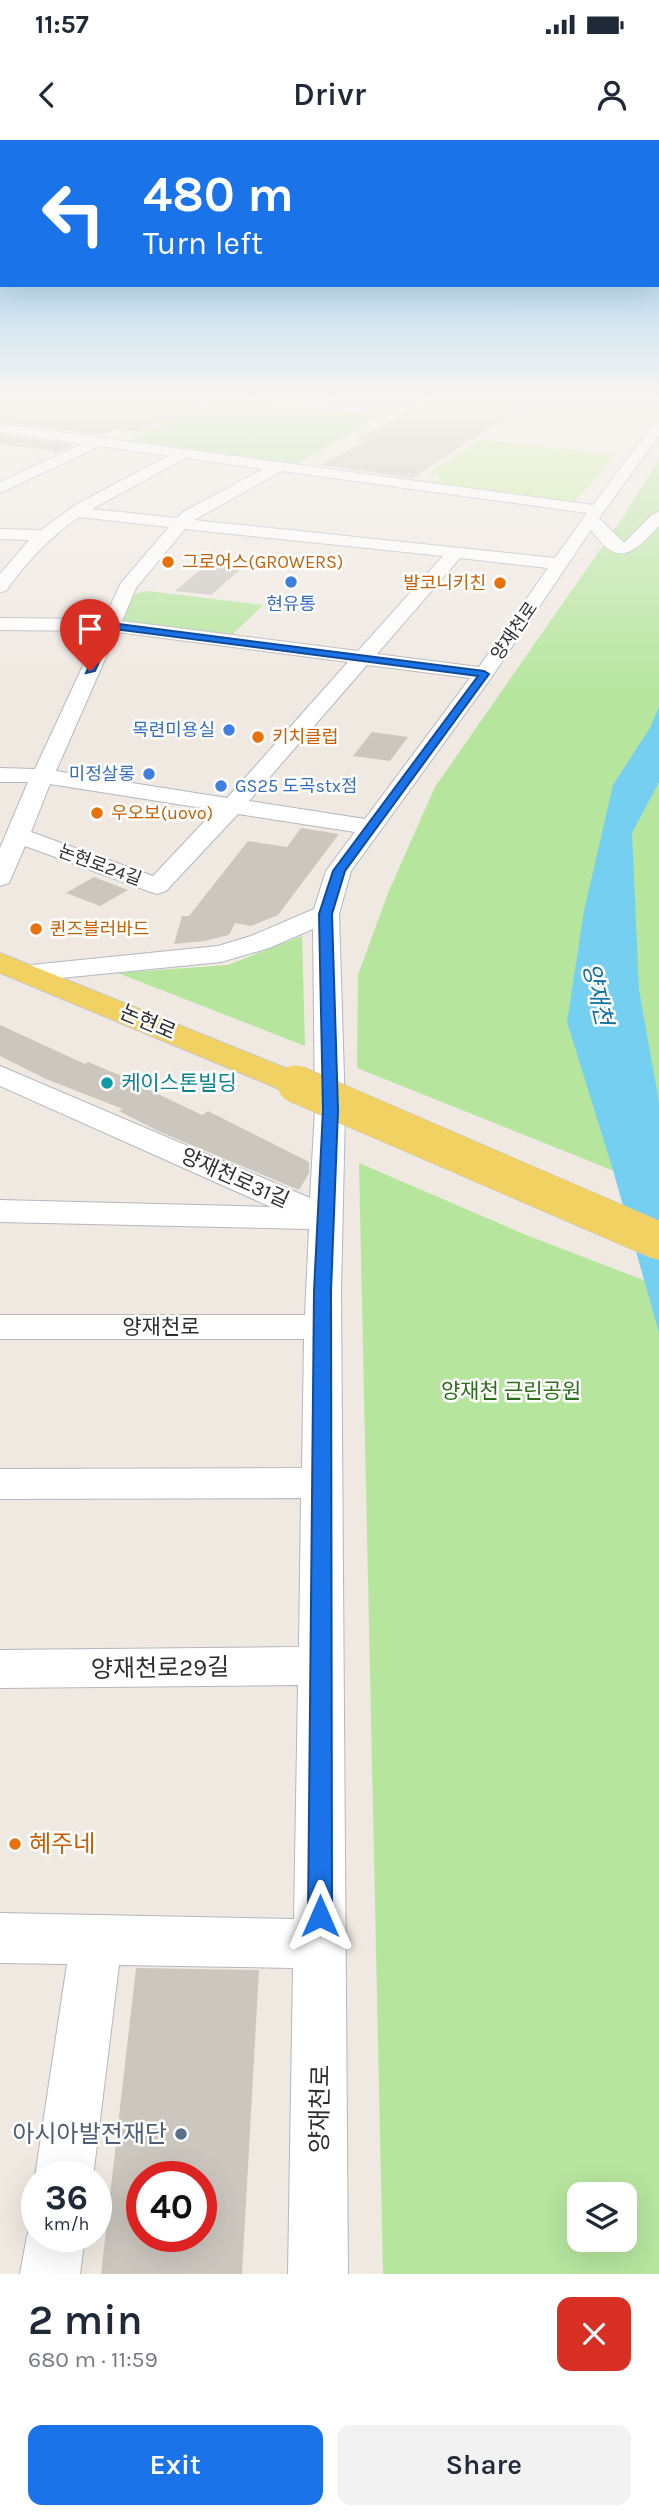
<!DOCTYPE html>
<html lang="en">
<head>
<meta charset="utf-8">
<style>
	:root { --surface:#fff; --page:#f2f2f3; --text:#1f2937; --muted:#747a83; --accent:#1a73e8 }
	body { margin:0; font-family:Karla,"Noto Sans KR",sans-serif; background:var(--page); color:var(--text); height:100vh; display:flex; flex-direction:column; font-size:26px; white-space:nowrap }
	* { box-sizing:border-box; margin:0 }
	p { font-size:23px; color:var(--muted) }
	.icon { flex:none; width:38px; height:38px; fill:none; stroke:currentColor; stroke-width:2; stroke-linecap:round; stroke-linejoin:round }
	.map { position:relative; height:2134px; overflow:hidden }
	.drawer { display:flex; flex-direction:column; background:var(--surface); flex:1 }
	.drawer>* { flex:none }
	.guide { position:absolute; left:0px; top:0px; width:660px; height:147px; box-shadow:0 7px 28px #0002; background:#1a73e8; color:#fff; overflow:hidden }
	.fabs { position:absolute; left:567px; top:2042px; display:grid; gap:14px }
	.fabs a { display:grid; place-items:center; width:70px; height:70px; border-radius:14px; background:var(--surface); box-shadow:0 7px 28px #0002; font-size:35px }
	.speed { position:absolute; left:21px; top:2021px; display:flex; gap:14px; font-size:35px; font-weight:700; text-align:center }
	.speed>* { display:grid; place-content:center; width:91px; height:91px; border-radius:50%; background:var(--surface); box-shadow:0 7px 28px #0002; line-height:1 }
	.speed small { font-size:18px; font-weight:400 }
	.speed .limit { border:10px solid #d22; background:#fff; color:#111 }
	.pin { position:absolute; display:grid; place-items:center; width:60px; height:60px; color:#fff; margin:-72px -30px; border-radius:50% 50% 50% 0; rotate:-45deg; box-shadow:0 0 7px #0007 }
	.pin .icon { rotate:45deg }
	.me { position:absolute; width:77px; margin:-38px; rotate:0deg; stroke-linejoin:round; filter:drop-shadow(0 0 5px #0008) }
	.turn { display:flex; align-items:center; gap:24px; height:147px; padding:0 28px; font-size:32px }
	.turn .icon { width:91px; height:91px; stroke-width:2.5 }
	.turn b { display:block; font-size:49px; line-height:60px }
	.round { display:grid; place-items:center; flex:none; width:74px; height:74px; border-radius:14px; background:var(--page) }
	.overview { display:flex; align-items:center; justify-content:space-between; height:119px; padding:0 28px }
	h1 { font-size:42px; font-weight:600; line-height:52px }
	.button { display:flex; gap:14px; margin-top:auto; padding:14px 28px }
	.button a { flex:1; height:80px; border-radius:14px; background:var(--accent); color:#fff; font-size:28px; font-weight:600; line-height:80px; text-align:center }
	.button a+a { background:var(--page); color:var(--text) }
	.status { display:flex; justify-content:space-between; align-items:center; height:49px; padding:0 35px; background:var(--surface); direction:ltr }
	.status svg { height:19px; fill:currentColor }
	header { display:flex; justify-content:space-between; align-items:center; height:91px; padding:0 28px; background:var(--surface); font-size:32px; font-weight:600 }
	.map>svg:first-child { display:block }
</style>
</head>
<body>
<div class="status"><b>11:57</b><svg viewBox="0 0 49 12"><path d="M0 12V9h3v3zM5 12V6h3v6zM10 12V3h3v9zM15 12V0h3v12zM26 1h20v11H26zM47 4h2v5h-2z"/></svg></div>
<header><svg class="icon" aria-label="back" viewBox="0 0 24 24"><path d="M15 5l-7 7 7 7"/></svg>Drivr<svg class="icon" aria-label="person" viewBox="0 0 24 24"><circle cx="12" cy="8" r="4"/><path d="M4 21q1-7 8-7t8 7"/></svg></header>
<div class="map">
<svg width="659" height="2134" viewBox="0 0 659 2134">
	<rect width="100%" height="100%" fill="#efe9e1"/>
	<!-- green -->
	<path fill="#b6e59e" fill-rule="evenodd" d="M222 256 381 276 293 326 127 301Z
		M659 320V1049L357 928 358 835 388 753 435 647 625 374Z
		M148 451 263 465 230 497 121 481 128 455Z
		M302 796 305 906 118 833 228 825Z
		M359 1023 526 1095 659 1146V2134H383ZM579 2054H625V2100H579Z"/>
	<!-- pitch -->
	<path fill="#c9ec9a" d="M480 299 616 315 574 362 432 343 441 336 428 334Z"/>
	<!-- water -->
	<path fill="#75cff0" d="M659 567V642L632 693 639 850 659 962V1193L613 1030 567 882 584 771 613 645 650 588Z"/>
	<!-- building -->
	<path fill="#cbc7bf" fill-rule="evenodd" d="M0 256H218L139 292 116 289 103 295 0 282Z
		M434 256H539L413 338 320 325 365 301 356 300Z
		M0 295 73 305 59 312 0 304Z
		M207 424 242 428 211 455 175 451Z
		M372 592 408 597 390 621 353 616Z
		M301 688 339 694 278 775 251 786 235 783 229 795 204 801 174 804 182 776H189L248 701 287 707Z
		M94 737 128 750 100 766 66 753Z
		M0 885 85 924 88 922 141 944 139 945 202 975 208 971 309 1022V1033L299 1050 158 991 119 971 123 969 46 939 0 916Z
		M136 1828 259 1830 242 2134H101ZM142 2037H201V2096H142Z"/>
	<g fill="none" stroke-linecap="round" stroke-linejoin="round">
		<defs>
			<path id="minor" d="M320 256H336L320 268H310V262Z
				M659 282V296L599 378 624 403 653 374 659 372V386C633 413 619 429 591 390L491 538 351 731 339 774 345 970 341 1151 348 2134H288L293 1828 119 1825 93 2037H37V2040L35 2037 67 1824 0 1823V1773L294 1779 298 1545 0 1548V1510L299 1507 301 1358 0 1359V1329L302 1328 304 1199H0V1175H305L309 1089 0 1082V1060L271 1067 0 946V926L310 1058 315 970 313 789 269 808 221 822 31 841 21 839 17 833 21 827 31 825 218 806 251 796 314 769 326 731 355 692 238 674 166 751 157 754 148 751 25 706 9 743 0 746V708L28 642H0V628L35 629 99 491 0 490V478L104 479 121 443 169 387 79 377C49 398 27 421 6 451L0 452V434L29 400 0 399V389L41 390 77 364 168 316 100 306 0 353V342L82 304 0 292V284L593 365 654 283ZM186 318 263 329 183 372 177 378 92 369ZM282 331 587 373 555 418 194 380ZM185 389 443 416 358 511 122 481 136 448ZM460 418 548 428 479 527 377 514ZM117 492 348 522 227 658 56 631ZM367 525 470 538 365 679 249 661ZM50 644 215 670 153 736 31 692Z
				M35 2075 37 2096H85L80 2134H20L27 2096Z"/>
			<path id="major" d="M0 813 308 937 314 944 308 951 296 955 284 951 0 833Z"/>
		</defs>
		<!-- minor casing -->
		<use href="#minor" stroke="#b4b7c1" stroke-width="2"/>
		<!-- major casing -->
		<use href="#major" stroke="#c9c9c9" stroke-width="2"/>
		<!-- minor -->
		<use href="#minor" fill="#fff" fill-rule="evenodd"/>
		<!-- major -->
		<use href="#major" fill="#f2d163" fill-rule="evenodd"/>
		<defs>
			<path id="major-bridge" d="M296 944 659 1101"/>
		</defs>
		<!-- major-bridge casing -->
		<use href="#major-bridge" stroke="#c9c9c9" stroke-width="38" stroke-linecap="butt"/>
		<!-- major-bridge -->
		<use href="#major-bridge" stroke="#f2d163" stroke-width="37"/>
	</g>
	<!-- sky -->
	<linearGradient id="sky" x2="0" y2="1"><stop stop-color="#7abfeb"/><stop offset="0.46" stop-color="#f8f5f2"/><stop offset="1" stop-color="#f8f5f2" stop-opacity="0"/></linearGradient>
	<rect width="659" height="555" fill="url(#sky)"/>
	<!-- route -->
	<path fill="#1a73e8" stroke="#114b97" stroke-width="2" d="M111 483 484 531 489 534 345 731 332 774 338 970 331 1151 332 1776 329 1784 320 1788 312 1784 308 1776 314 1151 323 970 319 774 333 731 478 536 114 489 95 531 86 533 106 485Z"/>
	<!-- markers -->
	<g fill="#e8710a" stroke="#fff" stroke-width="2.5">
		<circle cx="168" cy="422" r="7"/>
		<circle cx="500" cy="443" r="7"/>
		<circle cx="258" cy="597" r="7"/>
		<circle cx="97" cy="673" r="7"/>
		<circle cx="36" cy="789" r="7"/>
		<circle cx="15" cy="1704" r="7"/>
	</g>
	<g fill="#3f7fe0" stroke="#fff" stroke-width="2.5">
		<circle cx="291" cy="442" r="7"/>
		<circle cx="229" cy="590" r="7"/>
		<circle cx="149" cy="634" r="7"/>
		<circle cx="221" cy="646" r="7"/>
	</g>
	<circle fill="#0f9aa8" stroke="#fff" stroke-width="2.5" cx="107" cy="943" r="7"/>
	<circle fill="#5c6f8a" stroke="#fff" stroke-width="2.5" cx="181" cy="1994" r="7"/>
	<g text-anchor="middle" stroke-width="5" stroke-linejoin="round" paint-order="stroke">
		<!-- far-food labels -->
		<g font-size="18" fill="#c56008" stroke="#fff" text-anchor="start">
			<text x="182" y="428">그로어스(GROWERS)</text>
			<text x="486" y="449" text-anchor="end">발코니키친</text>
			<text x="272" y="603">키치클럽</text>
			<text x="111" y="679">우오보(uovo)</text>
			<text x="50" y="795">퀸즈블러바드</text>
		</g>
		<!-- far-shop labels -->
		<g font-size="18" fill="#366cbe" stroke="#fff" text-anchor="end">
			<text x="291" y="470" text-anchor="middle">현유통</text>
			<text x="215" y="596">목련미용실</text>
			<text x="135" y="640">미정살롱</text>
			<text x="235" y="652" text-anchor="start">GS25 도곡stx점</text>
		</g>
		<!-- far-street labels -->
		<g font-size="18" fill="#2e2e2e" stroke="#fff">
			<text transform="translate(514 491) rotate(-55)" y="6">양재천로</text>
			<text transform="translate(100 725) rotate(20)" y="6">논현로24길</text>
		</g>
		<!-- street labels -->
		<g font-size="21" fill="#2e2e2e" stroke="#fff">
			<text transform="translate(148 882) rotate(23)" y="7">논현로</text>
			<text transform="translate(235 1038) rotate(24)" y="7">양재천로31길</text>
			<text x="161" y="1194">양재천로</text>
		</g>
		<!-- culture labels -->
		<g font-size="21" fill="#0d838f" stroke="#fff" text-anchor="start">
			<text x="121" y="950">케이스톤빌딩</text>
		</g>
		<!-- park labels -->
		<g font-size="21" fill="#2c6e1b" stroke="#fff">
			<text x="511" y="1258">양재천 근린공원</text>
		</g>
		<!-- water labels -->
		<g font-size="23" font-style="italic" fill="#0d6fa3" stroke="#fff">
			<text transform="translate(598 854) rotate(77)" y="8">양재천</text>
		</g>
		<!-- near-street labels -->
		<g font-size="24" fill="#2e2e2e" stroke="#fff">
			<text transform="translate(160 1528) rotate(-1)" y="8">양재천로29길</text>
			<text transform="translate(320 1969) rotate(-89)" y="8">양재천로</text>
		</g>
		<!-- near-food labels -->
		<g font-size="24" fill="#c56008" stroke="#fff" text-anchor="start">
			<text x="29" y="1712">혜주네</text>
		</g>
		<!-- near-service labels -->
		<g font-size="24" fill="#4e5e75" stroke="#fff" text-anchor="end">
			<text x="167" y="2002">아시아발전재단</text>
		</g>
	</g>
</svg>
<div class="fabs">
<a><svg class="icon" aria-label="layers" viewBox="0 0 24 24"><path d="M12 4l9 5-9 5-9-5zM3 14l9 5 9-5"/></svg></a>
</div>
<div class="speed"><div>36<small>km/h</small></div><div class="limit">40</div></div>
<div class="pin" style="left:90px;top:531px;background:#d93025"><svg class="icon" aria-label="arrive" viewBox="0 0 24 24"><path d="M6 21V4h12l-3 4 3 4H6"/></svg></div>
<svg class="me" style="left:320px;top:1776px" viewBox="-20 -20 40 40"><path d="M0-17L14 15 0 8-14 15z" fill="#1a73e8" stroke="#fff" stroke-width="4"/></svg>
<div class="guide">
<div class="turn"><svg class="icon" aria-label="left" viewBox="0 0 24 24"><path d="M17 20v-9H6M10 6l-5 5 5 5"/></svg><div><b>480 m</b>Turn left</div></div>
</div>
</div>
<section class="drawer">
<div class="overview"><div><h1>2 min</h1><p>680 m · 11:59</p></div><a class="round" style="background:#d93025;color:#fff"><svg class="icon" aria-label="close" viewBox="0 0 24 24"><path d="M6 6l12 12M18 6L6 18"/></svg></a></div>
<div class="button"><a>Exit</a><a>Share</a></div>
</section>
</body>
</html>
